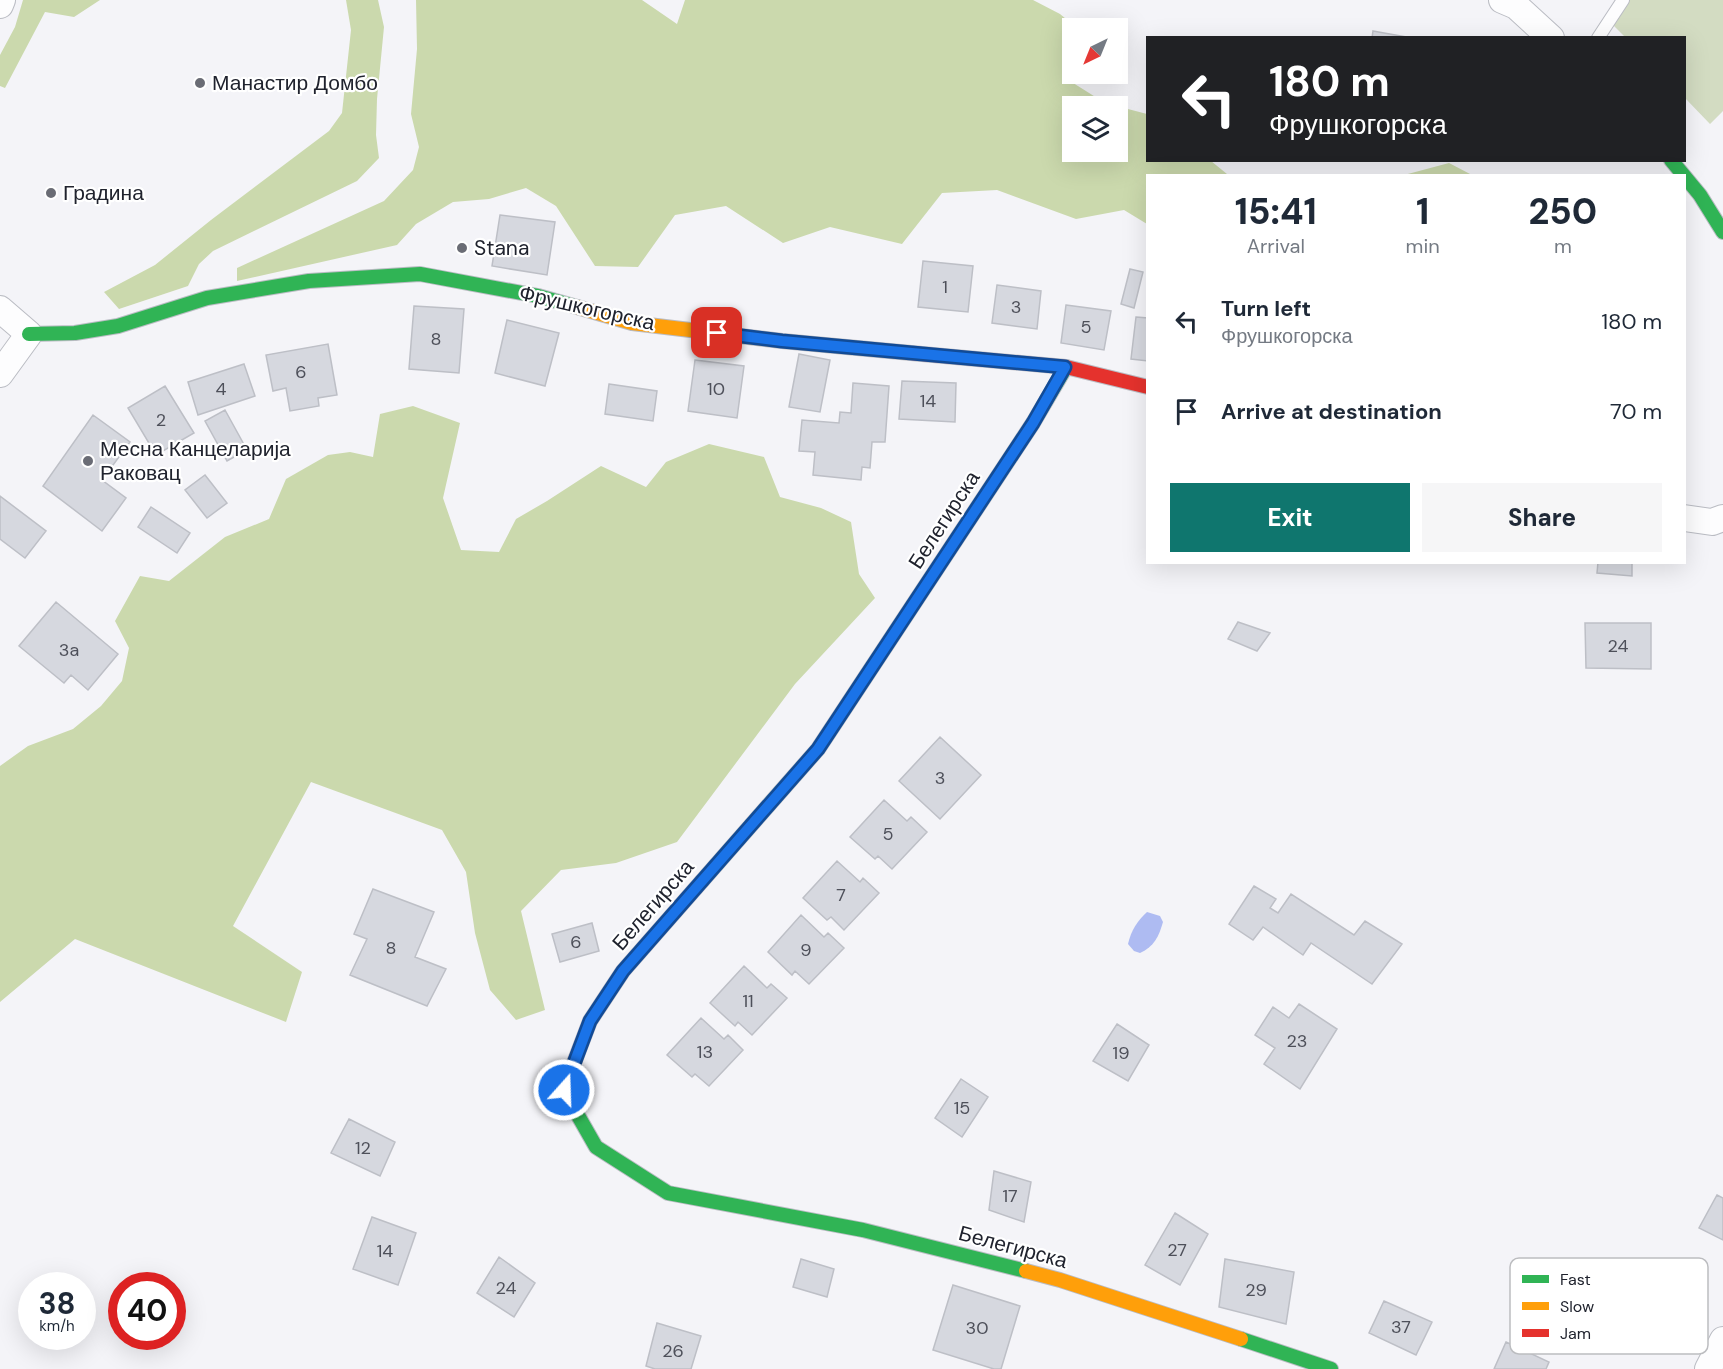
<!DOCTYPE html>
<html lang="en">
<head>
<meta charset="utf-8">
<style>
	:root { --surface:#fff; --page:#f6f6f7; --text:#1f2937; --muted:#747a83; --accent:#0f766e }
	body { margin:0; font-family:"DM Sans",sans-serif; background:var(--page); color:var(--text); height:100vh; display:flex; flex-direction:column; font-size:22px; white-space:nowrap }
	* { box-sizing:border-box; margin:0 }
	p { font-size:20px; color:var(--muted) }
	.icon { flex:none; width:33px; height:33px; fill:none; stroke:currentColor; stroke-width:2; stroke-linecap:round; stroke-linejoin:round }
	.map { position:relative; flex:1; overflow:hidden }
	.drawer { position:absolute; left:1146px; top:174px; width:540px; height:390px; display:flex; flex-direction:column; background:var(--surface); border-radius:0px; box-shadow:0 6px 24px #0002 }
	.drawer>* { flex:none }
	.top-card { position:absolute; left:1146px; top:36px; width:540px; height:126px; border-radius:0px; box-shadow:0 6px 24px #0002; background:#202124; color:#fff; overflow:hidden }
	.needle { width:39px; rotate:223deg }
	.buttons { position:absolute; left:1062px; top:18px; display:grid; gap:12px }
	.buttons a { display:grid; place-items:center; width:66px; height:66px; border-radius:0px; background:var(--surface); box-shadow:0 6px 24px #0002; font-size:30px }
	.speed { position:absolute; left:18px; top:1272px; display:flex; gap:12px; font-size:30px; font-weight:700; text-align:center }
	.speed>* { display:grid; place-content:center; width:78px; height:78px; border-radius:50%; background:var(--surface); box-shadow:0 6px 24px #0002; line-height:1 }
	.speed small { font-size:15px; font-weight:400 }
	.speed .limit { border:9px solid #d22; background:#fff; color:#111 }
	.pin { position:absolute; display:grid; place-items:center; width:51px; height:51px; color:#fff; margin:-26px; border-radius:12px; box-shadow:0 3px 9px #0006 }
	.me { position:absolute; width:66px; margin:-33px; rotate:20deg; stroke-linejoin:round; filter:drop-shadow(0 0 4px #0008) }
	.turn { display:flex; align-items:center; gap:21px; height:126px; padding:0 24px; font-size:27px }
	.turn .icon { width:78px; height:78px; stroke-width:2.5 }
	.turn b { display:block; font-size:42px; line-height:51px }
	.eta { display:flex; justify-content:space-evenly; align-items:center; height:102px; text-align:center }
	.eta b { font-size:36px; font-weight:800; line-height:42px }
	.button { display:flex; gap:12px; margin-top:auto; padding:12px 24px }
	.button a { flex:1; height:69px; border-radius:0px; background:var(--accent); color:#fff; font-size:24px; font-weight:800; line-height:69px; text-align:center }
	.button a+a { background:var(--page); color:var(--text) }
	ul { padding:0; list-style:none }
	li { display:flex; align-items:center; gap:18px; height:90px; padding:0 24px }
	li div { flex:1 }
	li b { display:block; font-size:22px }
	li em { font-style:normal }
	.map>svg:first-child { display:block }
</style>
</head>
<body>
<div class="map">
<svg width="1723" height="1369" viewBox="0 0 1723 1369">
	<rect width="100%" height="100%" fill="#f4f4f8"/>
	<!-- green -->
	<path fill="#d3dcc2" d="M1623 0H1723V111L1710 124 1685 98 1684 38 1625 37 1607 19Z"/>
	<!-- forest -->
	<path fill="#cbd9ad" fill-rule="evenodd" d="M23 0H100L74 17 45 12 5 88 0 86V55L15 27Z
		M346 0H378L384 27 377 99 376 135 379 158 357 181 213 251 199 264 188 286 119 309 104 292 155 265 211 220 329 131 342 113 351 30Z
		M416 0H642L677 24 685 0H1033L1060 14 1077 28H1072V71L1070 81 1105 103 1147 114 1148 160 1211 161 1227 174 1232 175 1148 176 1147 224 1124 210 1076 219 997 190 942 193 902 244 830 227 783 243 726 206 675 215 638 267 595 266 556 206 526 188 489 199 453 202 416 224 397 245 237 281V268L384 201 413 170 419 147 411 114 417 49ZM1072 106H1118V152H1072Z
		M1449 163 1472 175H1404Z
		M413 406 460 423 443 498 461 550 499 552 516 519 547 501 601 466 646 487 666 462 709 444 764 457 780 497 821 508 851 522 859 574 875 598 795 684 677 842 616 863 561 870 521 911 545 1010 516 1020 490 990 475 933 466 872 442 830 311 782 233 926 302 972 286 1022 75 939 0 1002V766L28 746 73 729 101 706 122 681 129 648 115 621 140 576 169 581 225 537 269 519 286 479 328 455 350 452 373 457 380 414Z"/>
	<!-- water -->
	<path fill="#aebbf2" d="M1147 912 1160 916 1163 922C1159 936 1154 947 1140 953L1134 951 1128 944C1131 931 1137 921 1147 912Z"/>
	<!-- building -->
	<path fill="#d6d8df" stroke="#bdbfc6" stroke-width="1.5" d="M1373 31 1412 38H1372Z
		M500 215 555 222 547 275 492 266Z
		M923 261 973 266 968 312 918 307Z
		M1130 269 1143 272 1134 308 1121 304Z
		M997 285 1041 291 1037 329 992 323Z
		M1066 305 1111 311 1104 350 1061 343Z
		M414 306 464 309 459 373 409 369Z
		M1136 317 1148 318V361L1131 359Z
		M507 320 559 333 545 386 495 373Z
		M328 344 337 395 318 398 319 406 290 411 286 388 273 391 266 355Z
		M799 354 830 360 820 412 789 407Z
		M695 360 744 366 737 418 688 411Z
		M244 364 255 396 198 415 188 382Z
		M902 381 956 383 955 422 899 419Z
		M853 383 889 386 885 442H872L870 468 862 467 861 480 813 475 815 452 799 451 802 420 839 423 840 412 851 413Z
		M609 384 657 391 653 421 605 414Z
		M165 386 194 433 156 455 128 408Z
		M225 410 247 450 227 461 205 421Z
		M93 415 130 442 102 480 126 498 102 531 43 486Z
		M205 475 227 503 207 518 185 490Z
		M0 496 46 531 25 558 0 539Z
		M151 507 190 533 177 553 138 527Z
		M1598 562H1632V576L1597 573Z
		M56 602 118 654 88 690 71 675 64 683 19 646Z
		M1238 622 1270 633 1257 651 1228 639Z
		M1585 623H1651V669L1586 668Z
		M940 737 981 775 940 819 899 781Z
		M884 800 907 821 911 817 927 832 892 869 878 856 875 859 850 837Z
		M837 861 860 882 863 878 879 893 844 930 831 917 827 920 803 898Z
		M1254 886 1276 899 1270 908 1278 913 1291 894 1354 935 1365 921 1402 944 1372 984 1311 943 1303 955 1263 927 1253 940 1229 924Z
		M373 889 434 912 415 957 446 969 427 1006 350 975 367 939 354 934Z
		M801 915 824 937 828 933 844 948 809 984 795 971 792 975 768 952Z
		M592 923 599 951 560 962 552 934Z
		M744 966 767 988 771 984 787 998 752 1035 738 1022 735 1026 710 1003Z
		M1299 1004 1337 1029 1300 1089 1264 1064 1275 1048 1255 1035 1273 1007 1289 1018Z
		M701 1018 724 1039 728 1035 743 1050 709 1086 695 1074 692 1077 667 1055Z
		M1117 1024 1149 1045 1128 1081 1093 1061Z
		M961 1079 988 1097 962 1137 935 1118Z
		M349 1119 395 1142 380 1176 331 1153Z
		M994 1171 1031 1182 1024 1222 989 1210Z
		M1717 1195 1723 1198V1240L1699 1228Z
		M1175 1213 1208 1234 1180 1285 1145 1265Z
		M372 1217 416 1233 398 1285 353 1269Z
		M499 1257 535 1283 514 1317 477 1293Z
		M801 1259 834 1269 827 1297 793 1287Z
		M1225 1259 1294 1272 1286 1324 1219 1307Z
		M953 1285 1020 1306 1001 1369H994L933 1350Z
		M1384 1301 1432 1322 1416 1355 1369 1333Z
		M657 1323 701 1336 691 1369H655L646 1366Z
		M1506 1342 1549 1362 1546 1369H1494Z"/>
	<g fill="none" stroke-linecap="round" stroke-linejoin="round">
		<defs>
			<path id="lane" d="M1598 38 1623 0"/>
			<path id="street" d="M1502 0 1516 6 1551 38
				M0 5 2 0
				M0 309 29 334 0 374
				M1684 518 1712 522 1723 518
				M1708 1369 1723 1340"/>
			<path id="fast" d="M1671 160 1700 195 1723 232
				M29 334 75 333 118 326 207 298 309 281 420 274 538 296 577 307
				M702 881 818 749 1033 423 1066 367
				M574 1063 564 1091 596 1147 668 1193 863 1230 1026 1271
				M1241 1339 1331 1369"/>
			<path id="slow" d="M577 307 632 323 782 341 911 353
				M1026 1271 1060 1280 1241 1339"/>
			<path id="jam" d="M911 353 1066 367 1148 387
				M574 1063 590 1021 623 971 702 881"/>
		</defs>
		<!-- lane casing -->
		<use href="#lane" stroke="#babcc3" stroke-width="14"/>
		<!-- street casing -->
		<use href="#street" stroke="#babcc3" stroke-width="28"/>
		<!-- fast casing -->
		<use href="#fast" stroke="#babcc3" stroke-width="16"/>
		<!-- slow casing -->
		<use href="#slow" stroke="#babcc3" stroke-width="16"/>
		<!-- jam casing -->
		<use href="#jam" stroke="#babcc3" stroke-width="16"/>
		<!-- lane -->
		<use href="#lane" stroke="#fdfdfe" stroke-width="12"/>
		<!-- street -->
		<use href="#street" stroke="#fdfdfe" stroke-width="26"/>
		<!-- fast -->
		<use href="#fast" stroke="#30b455" stroke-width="14"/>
		<!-- slow -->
		<use href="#slow" stroke="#ff9f0a" stroke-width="14"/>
		<!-- jam -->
		<use href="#jam" stroke="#e5322d" stroke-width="14"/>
	</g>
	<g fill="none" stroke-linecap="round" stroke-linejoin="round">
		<defs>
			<path id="route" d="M564 1090 590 1021 623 971 818 749 1033 423 1065 367 782 341 717 333"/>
		</defs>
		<!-- route casing -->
		<use href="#route" stroke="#114b97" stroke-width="15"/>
		<!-- route -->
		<use href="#route" stroke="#1a73e8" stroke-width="10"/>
	</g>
	<!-- markers -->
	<g fill="#6a6c75" stroke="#fff" stroke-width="2">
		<circle cx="200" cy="83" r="6"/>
		<circle cx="51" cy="193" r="6"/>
		<circle cx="462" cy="248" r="6"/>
		<circle cx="88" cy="461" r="6"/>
	</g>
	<g text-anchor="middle" stroke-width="4.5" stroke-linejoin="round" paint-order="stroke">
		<!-- number labels -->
		<g font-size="18" fill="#4e505a">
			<text x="945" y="293">1</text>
			<text x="1016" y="313">3</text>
			<text x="1086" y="333">5</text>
			<text x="436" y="345">8</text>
			<text x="301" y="378">6</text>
			<text x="221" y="395">4</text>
			<text x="716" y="395">10</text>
			<text x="928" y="407">14</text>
			<text x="161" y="426">2</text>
			<text x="1618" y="652">24</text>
			<text x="69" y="656">3a</text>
			<text x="940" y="784">3</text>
			<text x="888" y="840">5</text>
			<text x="841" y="901">7</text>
			<text x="576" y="948">6</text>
			<text x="391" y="954">8</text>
			<text x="806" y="956">9</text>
			<text x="748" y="1007">11</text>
			<text x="1297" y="1047">23</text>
			<text x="705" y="1058">13</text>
			<text x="1121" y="1059">19</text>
			<text x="962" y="1114">15</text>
			<text x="363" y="1154">12</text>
			<text x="1010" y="1202">17</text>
			<text x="1177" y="1256">27</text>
			<text x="385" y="1257">14</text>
			<text x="506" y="1294">24</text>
			<text x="1256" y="1296">29</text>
			<text x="1401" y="1333">37</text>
			<text x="977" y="1334">30</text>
			<text x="673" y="1357">26</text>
		</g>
		<!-- poi labels -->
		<g font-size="21" fill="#20232e" stroke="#fff" text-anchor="start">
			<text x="212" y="90">Манастир Домбо</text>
			<text x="63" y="200">Градина</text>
			<text x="474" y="255">Stana</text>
			<text x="100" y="456">Месна Канцеларија<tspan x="100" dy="24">Раковац</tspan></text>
		</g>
		<!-- street labels -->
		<g font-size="21" fill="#20232e" stroke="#fff">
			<text transform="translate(587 308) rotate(13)" y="7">Фрушкогорска</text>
			<text transform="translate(944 520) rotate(-57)" y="7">Белегирска</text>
			<text transform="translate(653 905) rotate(-49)" y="7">Белегирска</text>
			<text transform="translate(1013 1247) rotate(15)" y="7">Белегирска</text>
		</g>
	</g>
	<!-- legend -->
	<rect x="1510" y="1258" width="198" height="96" rx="9" fill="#fff" stroke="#bcbdc0" stroke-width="1.5"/>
	<rect x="1522" y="1275" width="27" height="8" fill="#30b455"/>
	<rect x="1522" y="1302" width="27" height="8" fill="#ff9f0a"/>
	<rect x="1522" y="1329" width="27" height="8" fill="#e5322d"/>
	<g font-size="16" fill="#20232e">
		<text x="1560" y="1285">Fast</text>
		<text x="1560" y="1312">Slow</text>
		<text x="1560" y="1339">Jam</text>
	</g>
</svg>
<div class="buttons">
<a><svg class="needle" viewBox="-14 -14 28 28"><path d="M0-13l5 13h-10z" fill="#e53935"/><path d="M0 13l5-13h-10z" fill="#747a83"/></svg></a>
<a><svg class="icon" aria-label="layers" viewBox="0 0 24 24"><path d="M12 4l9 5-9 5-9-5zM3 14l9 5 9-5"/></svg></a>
</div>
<div class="speed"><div>38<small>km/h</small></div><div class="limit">40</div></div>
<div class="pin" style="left:717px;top:333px;background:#d93025"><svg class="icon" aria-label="arrive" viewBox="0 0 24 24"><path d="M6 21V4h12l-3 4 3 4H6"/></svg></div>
<svg class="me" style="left:564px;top:1090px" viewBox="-20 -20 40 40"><circle r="17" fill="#1a73e8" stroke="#fff" stroke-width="3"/><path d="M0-11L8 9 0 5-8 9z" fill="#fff"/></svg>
<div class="top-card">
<div class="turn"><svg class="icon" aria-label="left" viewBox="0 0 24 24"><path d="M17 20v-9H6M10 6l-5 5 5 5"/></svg><div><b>180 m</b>Фрушкогорска</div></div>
</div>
<section class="drawer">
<div class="eta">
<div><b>15:41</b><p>Arrival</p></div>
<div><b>1</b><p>min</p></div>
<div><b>250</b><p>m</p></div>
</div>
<ul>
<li><svg class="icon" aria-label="left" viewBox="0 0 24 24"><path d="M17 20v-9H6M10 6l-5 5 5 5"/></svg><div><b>Turn left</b><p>Фрушкогорска</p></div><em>180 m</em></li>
<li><svg class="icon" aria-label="arrive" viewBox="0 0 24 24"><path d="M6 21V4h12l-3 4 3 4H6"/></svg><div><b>Arrive at destination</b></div><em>70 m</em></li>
</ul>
<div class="button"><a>Exit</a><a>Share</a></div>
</section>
</div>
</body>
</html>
